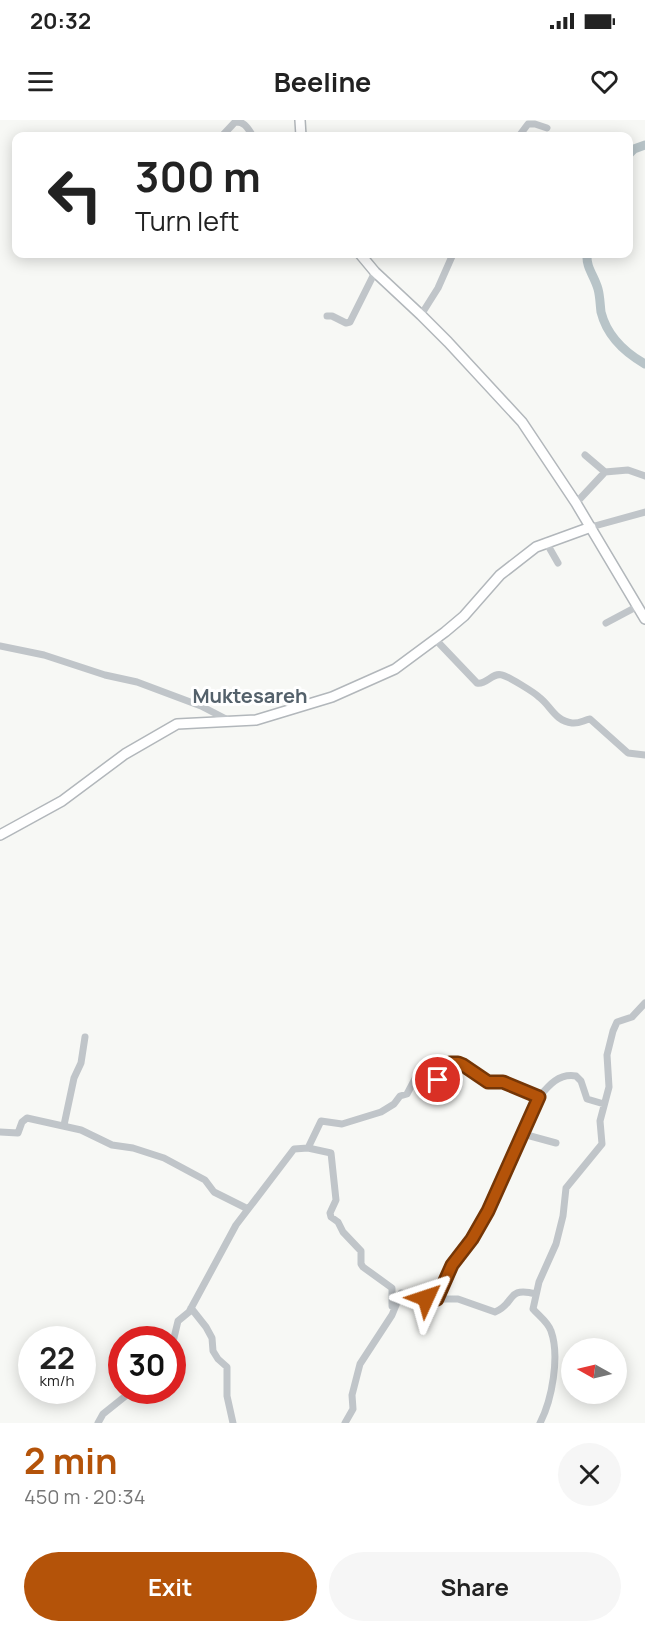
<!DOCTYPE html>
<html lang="en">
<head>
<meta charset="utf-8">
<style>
	:root { --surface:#fff; --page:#f6f6f6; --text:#222; --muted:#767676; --accent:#b45309 }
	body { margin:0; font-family:Manrope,sans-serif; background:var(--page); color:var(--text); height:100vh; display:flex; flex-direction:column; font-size:22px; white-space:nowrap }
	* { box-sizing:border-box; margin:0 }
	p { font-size:20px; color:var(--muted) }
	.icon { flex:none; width:33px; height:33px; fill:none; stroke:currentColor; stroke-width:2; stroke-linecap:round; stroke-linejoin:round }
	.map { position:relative; height:1303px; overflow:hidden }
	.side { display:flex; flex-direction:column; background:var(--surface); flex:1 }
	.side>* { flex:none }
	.banner { position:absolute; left:12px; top:12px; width:621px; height:126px; border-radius:12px; box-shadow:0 3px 15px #0003; background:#fff; color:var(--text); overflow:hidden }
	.needle { width:39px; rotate:278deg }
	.fabs { position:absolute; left:561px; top:1218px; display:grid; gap:12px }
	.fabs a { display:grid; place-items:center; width:66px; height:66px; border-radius:50%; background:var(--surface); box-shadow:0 3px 15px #0003; font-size:30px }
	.speed { position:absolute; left:18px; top:1206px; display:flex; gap:12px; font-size:30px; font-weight:700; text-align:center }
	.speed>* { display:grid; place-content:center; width:78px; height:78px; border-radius:50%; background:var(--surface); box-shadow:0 3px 15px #0003; line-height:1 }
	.speed small { font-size:15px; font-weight:400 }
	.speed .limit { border:9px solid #d22; background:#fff; color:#111 }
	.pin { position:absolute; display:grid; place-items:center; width:51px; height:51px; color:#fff; margin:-26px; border:3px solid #fff; border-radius:50%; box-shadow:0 2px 6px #0007 }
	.me { position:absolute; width:66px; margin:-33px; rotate:48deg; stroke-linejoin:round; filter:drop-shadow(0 0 4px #0008) }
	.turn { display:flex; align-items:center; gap:21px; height:126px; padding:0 24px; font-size:27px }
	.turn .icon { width:78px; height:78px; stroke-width:2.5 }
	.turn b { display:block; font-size:42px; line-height:51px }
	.round { display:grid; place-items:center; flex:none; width:63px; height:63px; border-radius:32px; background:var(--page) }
	.overview { display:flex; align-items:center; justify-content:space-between; height:102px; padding:0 24px }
	h1 { font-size:36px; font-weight:700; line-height:45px; color:var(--accent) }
	.action { display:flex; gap:12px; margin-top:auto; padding:12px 24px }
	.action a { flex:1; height:69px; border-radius:36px; background:var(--accent); color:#fff; font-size:24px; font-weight:700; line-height:69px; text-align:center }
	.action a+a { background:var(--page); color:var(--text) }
	.status { display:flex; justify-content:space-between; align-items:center; height:42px; padding:0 30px; background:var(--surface); direction:ltr }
	.status svg { height:16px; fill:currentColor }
	header { display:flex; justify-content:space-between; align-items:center; height:78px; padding:0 24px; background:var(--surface); font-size:27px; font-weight:700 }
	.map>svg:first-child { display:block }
</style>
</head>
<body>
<div class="status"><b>20:32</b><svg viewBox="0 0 49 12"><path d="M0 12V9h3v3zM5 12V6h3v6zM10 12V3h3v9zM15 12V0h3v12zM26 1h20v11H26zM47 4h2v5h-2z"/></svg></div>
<header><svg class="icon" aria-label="menu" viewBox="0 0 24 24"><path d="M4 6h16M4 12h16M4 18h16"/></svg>Beeline<svg class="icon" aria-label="heart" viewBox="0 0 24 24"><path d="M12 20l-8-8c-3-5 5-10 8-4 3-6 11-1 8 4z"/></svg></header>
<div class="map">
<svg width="645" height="1303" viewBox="0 0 645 1303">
	<rect width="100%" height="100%" fill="#f7f8f5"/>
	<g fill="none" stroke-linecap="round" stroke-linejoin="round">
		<!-- river -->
		<path stroke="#b8c4c8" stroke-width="9" d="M628 35 634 29 645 25
			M587 134C586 148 594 155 598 169 600 176 600 184 601 192 607 216 624 232 645 244"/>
		<defs>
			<path id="major" d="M300 0 301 16
				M360 134 375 152 421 195 448 222 522 302 576 383 645 499
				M0 715 62 681 125 634 177 604 256 600 332 577 395 549 445 512 464 496 500 455 536 427 591 407"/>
		</defs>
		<!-- major casing -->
		<use href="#major" stroke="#b2b7bb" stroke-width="12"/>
		<!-- minor -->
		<path stroke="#c0c5c9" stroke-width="7" d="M222 16 235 2C245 1 248 9 253 16
			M519 16 528 4H535L547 8
			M421 195 438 168 453 134
			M327 196H332L346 203 350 202 375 152
			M585 335 605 352
			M576 383 605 352 628 350 645 356
			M591 407 645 392
			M546 422 558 443
			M606 503 638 486
			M436 520 477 563C487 565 492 552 502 555 508 556 535 573 539 577 551 586 555 601 572 603 579 604 584 600 590 599L628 633 645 635
			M0 526 44 535 105 555 137 562 201 586 228 600
			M64 1005 74 958 81 943 85 917
			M0 1012 18 1013 22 1002 27 998 81 1010 112 1025 133 1028 164 1038 205 1060 214 1072 248 1089
			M523 1014 556 1023
			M308 1028 331 1033 336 1080 330 1093 331 1097 338 1102 343 1112 361 1131V1144L363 1147 392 1168V1186
			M437 1179 452 1145 472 1119 488 1091 539 977C549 965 559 953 576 956L581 961 587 979 604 984
			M191 1188 206 1207 212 1218 213 1231 218 1239 227 1247V1276L233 1303
			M172 1226 178 1201 189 1192 236 1105 294 1029 308 1028 321 1001 342 1004 381 992 394 984 400 976 407 974 416 957 434 960 442 959 449 944 452 942 463 945 488 962H505L539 977
			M98 1303 103 1294 133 1270
			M345 1303 353 1289 352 1275 360 1244 392 1195 401 1173 433 1179H458L495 1192C516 1184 505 1166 536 1174
			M540 1303C552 1280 560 1236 551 1211 548 1202 539 1196 533 1189L539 1162 556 1124 563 1096 566 1068 602 1024 600 1001 609 967 607 935 613 911 617 902 632 897 645 883"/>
		<!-- major -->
		<use href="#major" stroke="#fff" stroke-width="9"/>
	</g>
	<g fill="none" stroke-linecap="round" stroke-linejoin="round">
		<defs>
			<path id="route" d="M426 1178 437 1179 452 1145 472 1119 488 1091 539 977 503 962H488L463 945 458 943H450L444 957 438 960"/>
		</defs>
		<!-- route casing -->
		<use href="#route" stroke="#753606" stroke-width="15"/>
		<!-- route -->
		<use href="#route" stroke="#b45309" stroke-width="10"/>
	</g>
	<g text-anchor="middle" stroke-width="6" stroke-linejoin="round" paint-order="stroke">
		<!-- quarter labels -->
		<g font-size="20" font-weight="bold" fill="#54616b" stroke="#fff">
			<text x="250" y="583">Muktesareh</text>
		</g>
	</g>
</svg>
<div class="fabs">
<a><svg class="needle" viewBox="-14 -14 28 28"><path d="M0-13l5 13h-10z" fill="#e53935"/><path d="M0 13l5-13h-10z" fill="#767676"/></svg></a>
</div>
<div class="speed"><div>22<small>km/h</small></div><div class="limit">30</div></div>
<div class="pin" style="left:438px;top:960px;background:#d93025"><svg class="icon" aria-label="arrive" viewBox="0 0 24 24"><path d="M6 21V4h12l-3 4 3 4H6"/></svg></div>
<svg class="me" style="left:426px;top:1178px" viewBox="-20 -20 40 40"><path d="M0-17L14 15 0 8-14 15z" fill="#b45309" stroke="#fff" stroke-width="4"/></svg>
<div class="banner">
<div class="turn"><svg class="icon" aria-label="left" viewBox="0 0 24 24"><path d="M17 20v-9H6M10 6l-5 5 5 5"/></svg><div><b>300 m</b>Turn left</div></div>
</div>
</div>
<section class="side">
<div class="overview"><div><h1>2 min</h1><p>450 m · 20:34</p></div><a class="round"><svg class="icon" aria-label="close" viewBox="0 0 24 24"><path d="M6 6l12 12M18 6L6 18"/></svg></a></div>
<div class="action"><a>Exit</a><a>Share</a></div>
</section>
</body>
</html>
